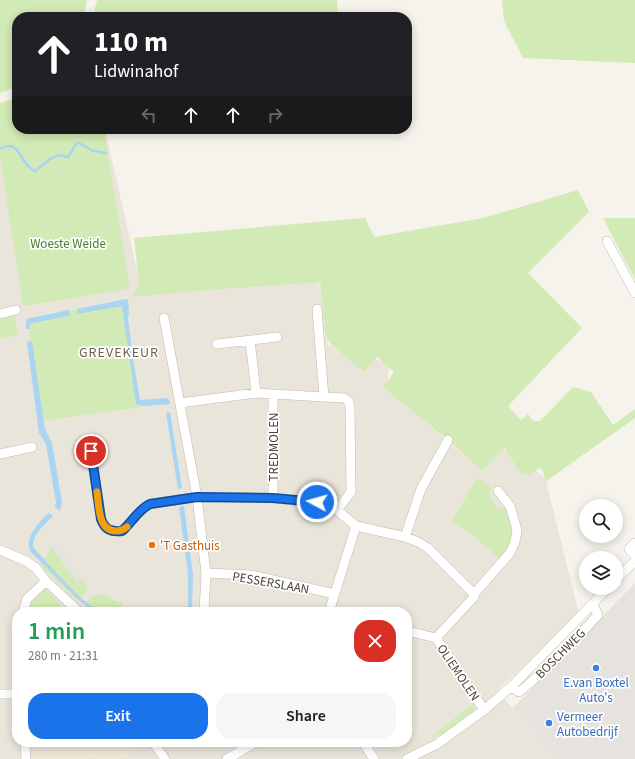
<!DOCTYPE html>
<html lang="en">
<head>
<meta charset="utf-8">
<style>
	:root { --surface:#fff; --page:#f6f6f6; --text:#202124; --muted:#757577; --accent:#1a73e8 }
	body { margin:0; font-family:"Source Sans 3",sans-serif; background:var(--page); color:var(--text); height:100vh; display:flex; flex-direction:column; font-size:15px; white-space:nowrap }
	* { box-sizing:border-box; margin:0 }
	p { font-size:13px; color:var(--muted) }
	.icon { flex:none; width:22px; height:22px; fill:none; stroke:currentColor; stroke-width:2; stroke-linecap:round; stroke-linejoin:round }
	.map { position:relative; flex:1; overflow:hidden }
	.side { position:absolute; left:12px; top:607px; width:400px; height:140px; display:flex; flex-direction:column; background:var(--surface); border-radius:16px; box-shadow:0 2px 10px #0003 }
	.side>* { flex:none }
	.banner { position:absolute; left:12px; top:12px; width:400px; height:122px; border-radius:16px; box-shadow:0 2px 10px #0003; background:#202124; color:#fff; overflow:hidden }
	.controls { position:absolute; left:579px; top:499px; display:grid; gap:8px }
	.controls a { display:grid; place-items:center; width:44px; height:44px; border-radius:50%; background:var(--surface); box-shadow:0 2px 10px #0003; font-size:20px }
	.pin { position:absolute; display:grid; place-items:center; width:34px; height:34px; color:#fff; margin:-17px; border:2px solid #fff; border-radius:50%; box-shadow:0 1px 4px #0007 }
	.me { position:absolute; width:44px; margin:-22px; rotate:276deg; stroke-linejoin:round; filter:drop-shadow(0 0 3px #0008) }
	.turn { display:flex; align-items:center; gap:14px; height:84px; padding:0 16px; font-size:18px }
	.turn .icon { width:52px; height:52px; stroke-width:2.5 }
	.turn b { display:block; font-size:28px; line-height:34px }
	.lanes { display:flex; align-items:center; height:38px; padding:0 16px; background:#0003; justify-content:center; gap:20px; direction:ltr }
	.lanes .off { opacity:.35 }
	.round { display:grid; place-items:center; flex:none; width:42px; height:42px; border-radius:16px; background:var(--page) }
	.summary { display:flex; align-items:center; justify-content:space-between; height:68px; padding:0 16px }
	h1 { font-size:24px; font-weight:600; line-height:30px; color:#1e9e55 }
	.button { display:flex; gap:8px; margin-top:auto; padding:8px 16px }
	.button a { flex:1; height:46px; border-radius:16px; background:var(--accent); color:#fff; font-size:16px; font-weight:600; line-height:46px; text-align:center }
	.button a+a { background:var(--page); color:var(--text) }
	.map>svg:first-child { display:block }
</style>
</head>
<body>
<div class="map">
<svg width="635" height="759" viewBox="0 0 635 759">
	<rect width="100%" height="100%" fill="#f6f3ec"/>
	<!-- residential -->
	<path fill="#eae5da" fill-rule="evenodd" d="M85 129H105L142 292 319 281 328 344 363 370 364 355 389 364 387 388 482 471 500 447 545 477 579 613 497 691 545 743 555 759H0V146ZM17 612H407V742H17Z"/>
	<!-- industrial -->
	<path fill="#e6e2dd" d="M635 583V759H555L545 743 513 708Z"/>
	<!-- education -->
	<path fill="#efe8d6" d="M33 742H141L143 746 122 759H96L94 756 86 759H33Z"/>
	<!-- green -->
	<path fill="#d2eab5" d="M0 0H87L83 17H17V87L0 93Z
		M97 0H337L338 17H93Z
		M502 0H635V63L523 58 504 21Z
		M17 97V129H104L129 283 128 288 124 290 23 306 0 156V103Z
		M578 190 589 212 528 273 582 328 508 406 521 420 528 414 533 421H540L573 387 591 392 613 425 635 409V418L545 482 544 474 540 468C532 472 527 479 519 471L505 448 482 471 448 440 383 387 394 372 377 357 364 372 332 346 326 336 320 284 321 282 194 291 132 297 138 288 139 282 134 238 365 218 374 237 483 218Z
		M603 218H635V279L632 274Z
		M125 301 141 407 41 421 27 318Z
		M15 314 17 335 0 339V316Z
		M477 479H480L492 489 489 493 497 509 507 508 514 536 513 543 501 560 471 534 452 520Z
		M52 548 77 582 82 578 86 584 87 591 78 603 40 564 48 553 49 549Z
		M46 589 67 612H27C30 601 36 594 46 589Z
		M101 594 123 604 120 610 124 612H86L83 610C86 600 91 596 101 594Z
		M474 703V715L444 733 430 738Z"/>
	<!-- parking -->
	<path fill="#e5e3e0" d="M57 544 82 578 77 582 52 548Z"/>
	<!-- water -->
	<path fill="#a9d4f2" d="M126 299 128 300 129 314 128 318 133 360 140 400 167 398 169 400 170 404 143 406 136 404 122 306 77 314V309Z
		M69 310 70 315 69 316 32 323 30 324V329H26V322L27 319Z
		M28 341 32 342 45 429 52 443 62 502 60 511 55 507 56 502 46 444 39 433 27 343Z
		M170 412 182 488 178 489 166 413Z
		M184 506 193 575 192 612H188V573L179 507Z
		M49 513 53 516C46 523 31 536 33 547 51 566 77 600 101 612H94L80 601 31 552C30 549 28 546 29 543 29 534 42 518 49 513Z"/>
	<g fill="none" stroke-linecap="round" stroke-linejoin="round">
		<!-- stream -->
		<path stroke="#a9d4f2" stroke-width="2.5" d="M0 149C21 137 19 165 35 171L50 159 58 155 68 157 76 144 79 143 93 151 106 153"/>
		<defs>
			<path id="minor" d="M607 241 635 293
				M0 314 16 310
				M164 318 197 497 206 573 204 612
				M250 340 256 393
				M217 344 277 337
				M324 397 344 398 348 401 350 406 351 492 337 510
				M180 403 256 393 324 397 317 309
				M91 451 101 519C105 530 111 532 122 531 132 522 138 510 150 504L197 497 273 498 317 503 337 510 356 526 405 537 418 542 428 548 474 594V597L436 638 484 710
				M0 454 32 447
				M273 498V395
				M405 537 421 489 448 440
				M635 543 629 549 635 556
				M0 550 26 561 36 568 46 581 79 612
				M206 573 251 575 335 594
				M616 580 635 561
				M474 594 510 553 515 542 517 530 510 506 498 491
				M23 612 27 599 46 581
				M329 612 356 526
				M407 631 436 638
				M511 687 519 692 523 689 559 657 598 615 593 604
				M0 694H17
				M25 742 26 759
				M153 742 165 759
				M363 742 374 759
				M227 759 256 742
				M407 759 437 744 484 710 511 687 608 588"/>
		</defs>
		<!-- minor casing -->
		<use href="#minor" stroke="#c2bbae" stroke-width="10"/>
		<!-- minor -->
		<use href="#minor" stroke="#fff" stroke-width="9"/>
	</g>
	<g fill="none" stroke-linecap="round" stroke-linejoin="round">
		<defs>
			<path id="route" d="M91 451 101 519C105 530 111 532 122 531 132 522 138 510 150 504L197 497 273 498 317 502"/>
		</defs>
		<!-- route casing -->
		<use href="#route" stroke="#114b97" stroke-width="10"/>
		<!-- route -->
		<use href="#route" stroke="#1a73e8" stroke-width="7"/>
		<!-- slow -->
		<path stroke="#f59e0b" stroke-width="7" d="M97 492C99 506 98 531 116 531 121 531 123 530 127 527"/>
	</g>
	<!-- markers -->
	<circle fill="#e8710a" stroke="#fff" stroke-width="1.5" cx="152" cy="545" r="4"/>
	<g fill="#3f7fe0" stroke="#fff" stroke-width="1.5">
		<circle cx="596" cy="668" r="4"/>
		<circle cx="549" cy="723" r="4"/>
	</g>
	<g text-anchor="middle" stroke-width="3.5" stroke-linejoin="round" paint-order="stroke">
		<!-- park labels -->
		<g font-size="13" fill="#4a7f2a" stroke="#fff">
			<text x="68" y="248">Woeste Weide</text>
		</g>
		<!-- street labels -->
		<g font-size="13" fill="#4b4439" stroke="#fff">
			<text transform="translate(273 447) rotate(-90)" y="5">TREDMOLEN</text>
			<text transform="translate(271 582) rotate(10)" y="5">PESSERSLAAN</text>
			<text transform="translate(560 653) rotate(-45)" y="5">BOSCHWEG</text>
			<text transform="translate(459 672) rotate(56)" y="5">OLIEMOLEN</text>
		</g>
		<!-- food labels -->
		<g font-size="13" fill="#c56008" stroke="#fff" text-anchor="start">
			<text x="160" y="550">'T Gasthuis</text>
		</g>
		<!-- shop labels -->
		<g font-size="13" fill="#366cbe" stroke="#fff">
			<text x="596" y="687">E.van Boxtel<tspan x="596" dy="15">Auto's</tspan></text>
			<text x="557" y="721" text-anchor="start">Vermeer<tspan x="557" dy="15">Autobedrijf</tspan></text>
		</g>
		<!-- neighbourhood labels -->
		<g font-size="14" letter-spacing="1" fill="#6e6250" stroke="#fff">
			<text x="119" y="357">GREVEKEUR</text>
		</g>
	</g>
</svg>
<div class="controls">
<a><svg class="icon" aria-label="search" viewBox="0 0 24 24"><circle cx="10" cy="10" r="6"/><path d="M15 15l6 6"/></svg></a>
<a><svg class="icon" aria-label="layers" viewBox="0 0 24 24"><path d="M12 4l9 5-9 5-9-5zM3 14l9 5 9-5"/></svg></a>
</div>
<div class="pin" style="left:91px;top:451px;background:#d93025"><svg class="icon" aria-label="arrive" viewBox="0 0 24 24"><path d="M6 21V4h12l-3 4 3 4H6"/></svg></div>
<svg class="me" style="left:317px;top:502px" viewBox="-20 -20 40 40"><circle r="17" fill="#1a73e8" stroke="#fff" stroke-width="3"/><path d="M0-11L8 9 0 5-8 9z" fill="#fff"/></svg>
<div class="banner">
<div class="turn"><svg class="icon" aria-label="ahead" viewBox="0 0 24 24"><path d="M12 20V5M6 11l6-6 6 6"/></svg><div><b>110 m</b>Lidwinahof</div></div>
<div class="lanes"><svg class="icon off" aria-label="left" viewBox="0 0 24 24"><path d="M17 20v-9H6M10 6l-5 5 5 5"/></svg><svg class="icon" aria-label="ahead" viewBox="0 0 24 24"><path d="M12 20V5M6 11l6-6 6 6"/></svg><svg class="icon" aria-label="ahead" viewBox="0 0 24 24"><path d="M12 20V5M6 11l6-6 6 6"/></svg><svg class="icon off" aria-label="right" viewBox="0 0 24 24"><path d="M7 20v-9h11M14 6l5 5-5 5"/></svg></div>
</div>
<section class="side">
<div class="summary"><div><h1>1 min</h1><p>280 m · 21:31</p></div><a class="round" style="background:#d93025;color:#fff"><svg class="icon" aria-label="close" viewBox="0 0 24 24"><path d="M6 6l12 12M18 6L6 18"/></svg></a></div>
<div class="button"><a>Exit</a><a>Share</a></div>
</section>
</div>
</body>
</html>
